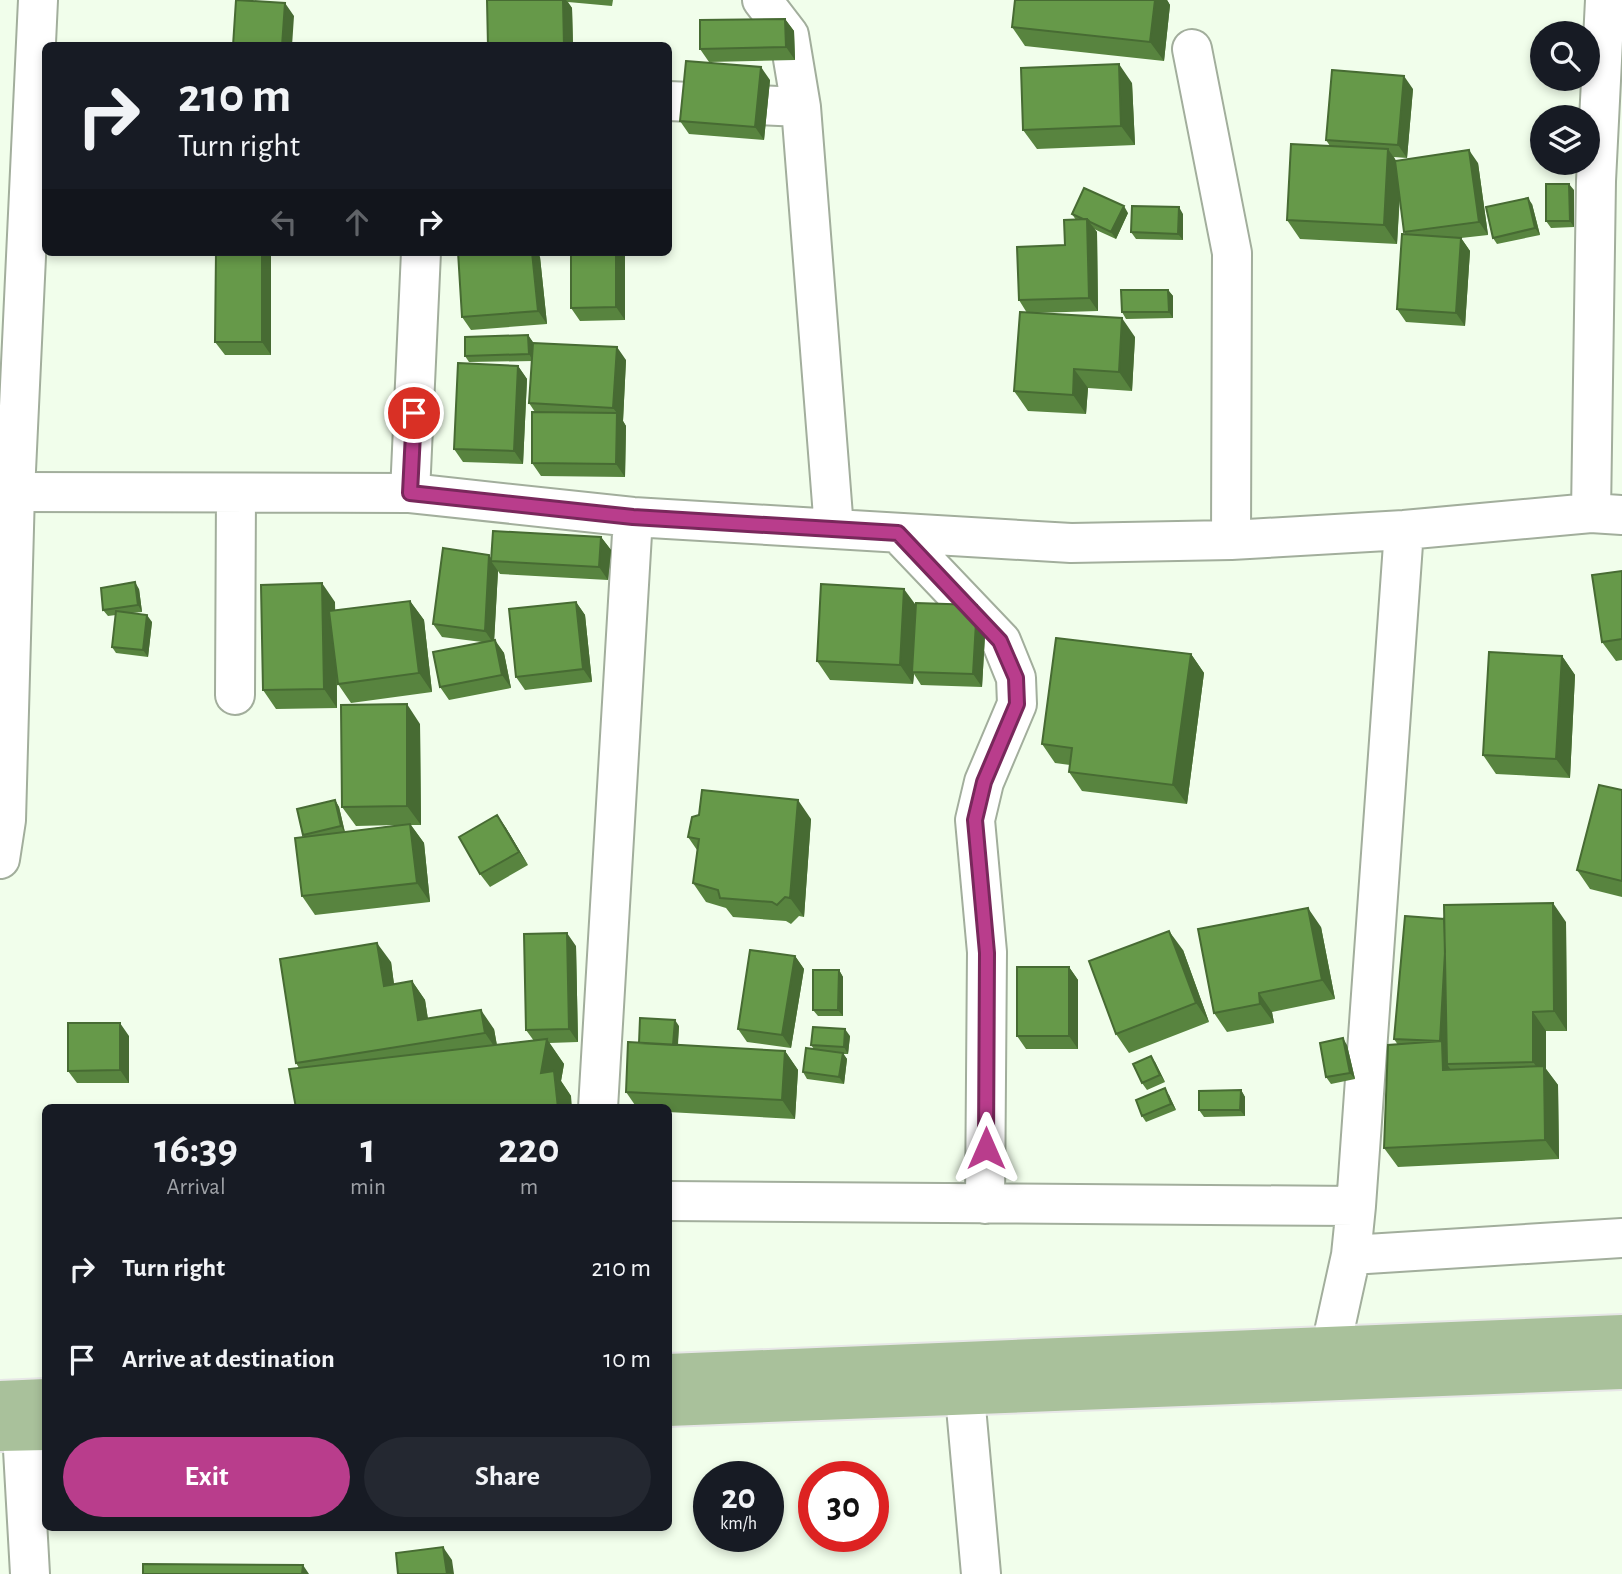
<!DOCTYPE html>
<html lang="en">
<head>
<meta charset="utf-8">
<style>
	:root { --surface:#171b24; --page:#242831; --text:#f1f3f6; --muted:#9ea1a6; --accent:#b93d8c }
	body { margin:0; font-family:"Alegreya Sans",sans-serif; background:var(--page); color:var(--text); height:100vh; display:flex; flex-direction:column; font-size:26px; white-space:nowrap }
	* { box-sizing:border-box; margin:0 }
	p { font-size:23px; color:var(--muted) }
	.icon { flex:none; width:38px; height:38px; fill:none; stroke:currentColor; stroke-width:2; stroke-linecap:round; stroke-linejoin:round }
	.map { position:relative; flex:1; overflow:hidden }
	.details { position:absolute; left:42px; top:1104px; width:630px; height:427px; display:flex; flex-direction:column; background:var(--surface); border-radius:10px; box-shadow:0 4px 10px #0003 }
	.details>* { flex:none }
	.banner { position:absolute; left:42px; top:42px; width:630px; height:214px; border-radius:10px; box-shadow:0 4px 10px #0003; background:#171b24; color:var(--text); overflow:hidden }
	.tools { position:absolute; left:1530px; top:21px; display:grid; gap:14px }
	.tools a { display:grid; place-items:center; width:70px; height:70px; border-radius:50%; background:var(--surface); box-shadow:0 4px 10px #0003; font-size:35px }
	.speed { position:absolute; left:693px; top:1461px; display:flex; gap:14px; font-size:35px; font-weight:700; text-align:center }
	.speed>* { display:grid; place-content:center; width:91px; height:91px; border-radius:50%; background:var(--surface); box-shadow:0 4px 10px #0003; line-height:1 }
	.speed small { font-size:18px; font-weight:400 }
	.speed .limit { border:10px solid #d22; background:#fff; color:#111 }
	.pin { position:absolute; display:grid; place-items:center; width:60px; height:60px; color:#fff; margin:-30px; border:4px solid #fff; border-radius:50%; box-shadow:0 2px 7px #0007 }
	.me { position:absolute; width:77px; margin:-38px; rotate:0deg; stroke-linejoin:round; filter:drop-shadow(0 0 5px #0008) }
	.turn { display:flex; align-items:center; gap:24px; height:147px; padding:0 21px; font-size:32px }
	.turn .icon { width:91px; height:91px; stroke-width:2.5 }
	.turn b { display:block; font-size:49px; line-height:60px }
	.lanes { display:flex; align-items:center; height:66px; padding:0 21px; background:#0003; justify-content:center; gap:35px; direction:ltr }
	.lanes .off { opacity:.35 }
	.eta { display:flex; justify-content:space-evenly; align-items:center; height:119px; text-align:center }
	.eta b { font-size:42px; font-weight:700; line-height:49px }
	.action { display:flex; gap:14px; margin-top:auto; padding:14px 21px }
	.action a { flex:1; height:80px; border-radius:42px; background:var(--accent); color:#fff; font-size:28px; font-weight:700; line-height:80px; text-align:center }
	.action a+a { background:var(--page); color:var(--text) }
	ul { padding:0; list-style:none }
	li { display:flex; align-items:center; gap:21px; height:91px; padding:0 21px }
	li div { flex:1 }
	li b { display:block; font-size:26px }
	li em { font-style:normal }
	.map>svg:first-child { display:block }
</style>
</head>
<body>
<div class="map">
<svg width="1622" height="1574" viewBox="0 0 1622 1574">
	<rect width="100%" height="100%" fill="#f1feeb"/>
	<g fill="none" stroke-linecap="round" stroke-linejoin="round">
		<defs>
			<path id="street" d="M762 0 789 35 801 107 834 529
				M1192 49 1232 253 1231 540
				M668 101 801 107
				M15 492 410 493 633 517 1071 543 1231 540 1404 530 1591 513 1622 515
				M410 493 421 252
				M1591 513 1596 181 1605 0
				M898 533 1001 641 1016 678 1017 704 984 782 975 820 987 952 985 1204
				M235 695 236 493
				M598 1108 633 517
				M668 1201 1356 1206
				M1351 1255 1622 1238
				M1331 1346 1351 1255 1356 1206 1404 530
				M965 1396 981 1574"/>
			<path id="secondary" d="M0 859 6 820 15 492 38 0
				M22 1432 30 1574"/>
			<path id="primary" d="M668 1373 1622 1334
				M0 1400 46 1398
				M668 1407 1622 1370
				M0 1432 46 1431"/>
		</defs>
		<!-- street casing -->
		<use href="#street" stroke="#a2ae9c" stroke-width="42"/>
		<!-- secondary casing -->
		<use href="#secondary" stroke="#a2ae9c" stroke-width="42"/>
		<!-- primary casing -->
		<use href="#primary" stroke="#e7e7e7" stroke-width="42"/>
		<!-- street -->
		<use href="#street" stroke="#fff" stroke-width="38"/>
		<!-- secondary -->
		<use href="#secondary" stroke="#fff" stroke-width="38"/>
		<!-- primary -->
		<use href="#primary" stroke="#a9c19b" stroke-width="38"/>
	</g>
	<!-- wall -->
	<path fill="#58843f" d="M487 0H613L612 6 568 2 572 8 573 46H488Z
		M1015 0H1167L1170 5 1164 61 1025 46 1012 27Z
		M785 19 794 31 795 60 709 62 700 49Z
		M770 80 764 140 689 134 680 121Z
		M1132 83 1135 145 1037 149 1023 130Z
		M1413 89 1407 158 1394 157 1396 161 1478 163 1488 235 1461 238 1470 251 1465 326 1406 322 1397 309 1406 235 1404 232 1400 196 1397 244 1300 239 1287 220 1330 146 1326 140Z
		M1574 190V227L1551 228 1546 221Z
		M1532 204 1540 235 1497 244 1493 238Z
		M1128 213 1116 239 1094 229 1097 232 1098 311 1034 313 1135 337 1132 391 1088 388 1086 414 1028 411 1014 391 1027 313 1019 300 1065 245 1076 220 1072 214Z
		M1183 214V240L1136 239 1131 232Z
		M216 252H271V355H225L215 342Z
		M458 252H536L540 257 547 324 471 330 462 317Z
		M571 252H622L625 255V320L580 321 571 308Z
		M1168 290 1173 296V318L1126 319 1122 312Z
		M528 335 533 343 626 360 623 421 626 426 625 477 541 476 532 463 535 412 529 403 532 361 469 362 465 356Z
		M518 366 527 379 523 464 463 462 454 449Z
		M601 537 611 550 608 580 500 574 498 571 494 640 504 653 511 688 449 700 440 687 482 642 442 637 433 624 491 558Z
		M1622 571V660L1616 661 1602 642Z
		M139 589 142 612 132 613 152 622 148 657 116 653 112 647 116 615 108 616 103 610Z
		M410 601 424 620 432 692 351 703 338 684 337 671V708L276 709 263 690 335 602V611Z
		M576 602 585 615 592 682 525 690 516 677Z
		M915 604 986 618 982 687 921 685 914 674 913 684 830 680 817 661Z
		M1191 654 1204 673 1187 804 1082 791 1069 772 1070 765 1055 763 1042 744Z
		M1562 656 1575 675 1570 778 1496 774 1483 755Z
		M420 724 421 825H411L424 843 430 902 315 915 302 896 304 837 303 835 335 800 339 807 345 832 397 825 356 826 342 807Z
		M1622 790V897L1590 889 1577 870Z
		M497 815 506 828 528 865 490 887 480 874Z
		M811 819 804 917 799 916 791 924 786 921 733 917 726 908 706 902 693 883 697 850 688 837Z
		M1444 919 1566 922 1567 1031H1546V1069L1558 1085 1559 1159 1398 1167 1384 1148 1398 1045 1394 1039Z
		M1321 927 1335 999 1272 1012 1274 1023 1227 1032 1214 1013Z
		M576 946 578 1042 549 1043 564 1064 561 1081 571 1096 299 1068 296 1063 391 962 394 985 412 981 425 1000 428 1019 494 1029 497 1045 534 1041 526 1030Z
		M1183 950 1209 1022 1129 1053 1116 1034Z
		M795 956 804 969 791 1048 747 1042 738 1029Z
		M1069 967 1078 980V1049H1026L1017 1036Z
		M839 970 843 977V1016H818L813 1010Z
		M679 1026 678 1045 785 1051 798 1070 795 1119 668 1112V1108H637L626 1092 639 1043Z
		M129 1036V1083H77L68 1071Z
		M850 1036 848 1054H843L847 1059 844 1084 807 1079 803 1072 814 1049 811 1045Z
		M1347 1045 1355 1079 1331 1084 1326 1077Z
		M1155 1062 1165 1082 1147 1090 1142 1083Z
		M1241 1090 1245 1097V1116L1204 1117 1199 1110Z
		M1169 1095 1176 1110 1146 1122 1142 1116Z"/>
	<!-- shaded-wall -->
	<path fill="#476b33" d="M563 0H566L572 8 573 46H564Z
		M1155 0H1167L1170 5 1164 61 1150 42Z
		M285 3 294 16 292 46H282Z
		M785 19 794 31 795 60 786 47Z
		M1119 64 1132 83 1135 145 1121 126Z
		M761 67 770 80 764 140 755 127Z
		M1404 76 1413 89 1407 158 1398 145Z
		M1388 149 1401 168 1397 244 1384 225Z
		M1469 150 1478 163 1488 235 1479 222Z
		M1569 184 1574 190V227L1570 221Z
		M1528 198 1532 204 1540 235 1535 228Z
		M1124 206 1128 213 1116 239 1111 232Z
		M1179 207 1183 214V240L1178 234Z
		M1087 219 1097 232 1098 311 1089 298Z
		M1461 238 1470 251 1465 326 1456 313Z
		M262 252H271V355L262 342Z
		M532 252H536L540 257 547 324 538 311Z
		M616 252H622L625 255V320L616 307Z
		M1168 290 1173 296V318L1169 312Z
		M1122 318 1135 337 1132 391 1119 372Z
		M528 335 533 342V361L529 354Z
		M617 347 626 360 623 421 626 426 625 477 616 464 617 413 613 408Z
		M518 366 527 379 523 464 514 451Z
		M1074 369 1088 388 1086 414 1073 395Z
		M601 537 611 550 608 580 599 567Z
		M489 555 493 561H491L498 571 494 644 485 631Z
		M135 582 139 589 142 612 138 605Z
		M322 583 335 602 337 708 324 689Z
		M904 589 918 608 912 672 914 674 913 684 900 665Z
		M410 601 424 620 432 692 419 673Z
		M576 602 585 615 592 682 583 669Z
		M977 605 986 618 982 687 973 674Z
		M147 615 152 622 148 657 143 650Z
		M495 640 504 653 511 688 502 675Z
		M1191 654 1204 673 1187 804 1173 785Z
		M1562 656 1575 675 1570 778 1556 759Z
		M407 704 420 724 421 825 407 806Z
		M335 800 339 807 345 833 341 826Z
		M798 800 811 819 804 917 790 898Z
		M497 815 506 828 528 865 519 852Z
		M410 824 424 843 430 902 417 883Z
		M1553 903 1566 922 1567 1031 1554 1011Z
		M1308 908 1321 927 1335 999 1322 980Z
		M1447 919V1064L1456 1078 1443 1070 1440 1042Z
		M1169 931 1183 950 1209 1022 1196 1003Z
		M567 933 576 946 578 1042 569 1029Z
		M377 943 391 962 397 1005 384 986Z
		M795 956 804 969 791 1048 782 1035Z
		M1069 967 1078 980V1049L1069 1036Z
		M839 970 843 977V1016L838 1010Z
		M412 981 425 1000 431 1039 418 1020Z
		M1259 993 1272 1012 1274 1023 1260 1004Z
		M481 1010 494 1029 498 1052 485 1033Z
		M1533 1012 1546 1031V1069L1558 1085 1559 1159 1545 1140V1078L1533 1062Z
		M675 1020 679 1026 677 1053 673 1046Z
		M120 1023 129 1036V1083L120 1070Z
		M845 1029 850 1036 848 1054 844 1047Z
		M1343 1038 1347 1045 1355 1079 1350 1073Z
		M547 1039 564 1064 561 1081 571 1096 572 1108H558L541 1073Z
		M785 1051 798 1070 795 1119 782 1100Z
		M843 1053 847 1059 844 1084 839 1077Z
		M1151 1056 1155 1062 1165 1082 1160 1075Z
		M1165 1088 1169 1095 1176 1110 1171 1104Z
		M1241 1090 1245 1097V1116L1240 1110Z
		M443 1547 452 1560 454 1574H447Z
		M303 1565 309 1574H302Z"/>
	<!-- building -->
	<path fill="#669949" stroke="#476b33" stroke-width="2" d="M236 0 285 3 282 46H233Z
		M487 0H563L564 46H488Z
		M1015 0H1155L1150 42 1012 27Z
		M785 19 786 47 700 49V20Z
		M138 43H205V46H138Z
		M686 61 761 67 755 127 680 121Z
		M1119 64 1121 126 1023 130 1021 68Z
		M1332 70 1404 76 1398 145 1326 140Z
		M1291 144 1388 149 1384 225 1287 220Z
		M1469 150 1479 222 1404 232 1395 161Z
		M1546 184H1569L1570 221H1546Z
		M1084 188 1124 206 1111 232 1090 222 1087 219H1083L1072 214Z
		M1528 198 1535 228 1493 238 1486 207Z
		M1132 206 1179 207 1178 234 1131 232Z
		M1087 219 1089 298 1019 300 1017 247 1065 245 1064 220Z
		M1402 234 1461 238 1456 313 1397 309Z
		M216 252H262V342H215Z
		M458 252H532L538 311 462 317Z
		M571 252H616V307L571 308Z
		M1121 290H1168L1169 312H1122Z
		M1020 312 1122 318 1119 372 1074 369 1073 395 1014 391Z
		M528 335 529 354 465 356V337Z
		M533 343 617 347 613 408 529 403Z
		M458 363 518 366 514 451 454 449Z
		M532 412 617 413 616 464 532 463Z
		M493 531 601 537 599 567 491 561Z
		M443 548 489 555 485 631 433 624Z
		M1622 571V639L1602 642 1592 575Z
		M135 582 138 605 103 610 101 588Z
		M322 583 324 689 263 690 261 585Z
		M821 584 904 589 900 665 817 661Z
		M410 601 419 673 338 684 329 611Z
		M576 602 583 669 516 677 509 609Z
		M916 603 977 605 973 674 912 672Z
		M116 611 147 615 143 650 112 647Z
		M1056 638 1191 654 1173 785 1069 772 1072 748 1042 744Z
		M495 640 502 675 440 687 433 652Z
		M1489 652 1562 656 1556 759 1483 755Z
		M407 704V806L342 807 341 705Z
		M1599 785 1622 790V881L1577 870Z
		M702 790 798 800 790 898 785 897 777 905 772 902 720 898 718 890 693 883 699 839 688 837 692 817 699 815Z
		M335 800 341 826 303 835 297 809Z
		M497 815 519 852 480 874 459 837Z
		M410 824 417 883 302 896 295 838Z
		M1553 903 1554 1011 1533 1012V1062L1447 1064 1444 905Z
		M1308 908 1322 980 1259 993 1260 1004 1214 1013 1198 929Z
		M1405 916 1444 919 1445 952 1440 1041 1394 1039Z
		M1169 931 1196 1003 1116 1034 1089 961Z
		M567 933 569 1029 526 1030 524 934Z
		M377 943 384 986 412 981 418 1020 481 1010 485 1033 296 1063 280 959Z
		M750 950 795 956 782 1035 738 1029Z
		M1017 967H1069V1036H1017Z
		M813 970H839L838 1010H813Z
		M640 1018 675 1020 673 1045 639 1043Z
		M68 1023H120V1070L68 1071Z
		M813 1027 845 1029 844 1047 811 1045Z
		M1343 1038 1350 1073 1326 1077 1320 1043Z
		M547 1039 541 1073 554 1071 558 1108H296L289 1069Z
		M1442 1041 1443 1070 1544 1066 1545 1140 1384 1148 1388 1045Z
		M628 1042 785 1051 782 1100 626 1092Z
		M806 1048 843 1053 839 1077 803 1072Z
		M1151 1056 1160 1075 1142 1083 1133 1064Z
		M1165 1088 1171 1104 1142 1116 1136 1100Z
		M1241 1090 1240 1110H1199V1091Z
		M443 1547 447 1574H398L396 1553Z
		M143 1564 303 1565 302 1574H143Z"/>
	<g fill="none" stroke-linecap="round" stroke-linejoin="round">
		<defs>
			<path id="route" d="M414 413 410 493 633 517 898 533 1000 641 1016 678 1017 704 984 782 975 820 987 953 986 1148"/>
		</defs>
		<!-- route casing -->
		<use href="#route" stroke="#78285b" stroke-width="18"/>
		<!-- route -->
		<use href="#route" stroke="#b93d8c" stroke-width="12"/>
	</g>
</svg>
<div class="tools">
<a><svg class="icon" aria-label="search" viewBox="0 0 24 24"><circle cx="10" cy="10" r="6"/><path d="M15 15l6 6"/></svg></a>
<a><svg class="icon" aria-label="layers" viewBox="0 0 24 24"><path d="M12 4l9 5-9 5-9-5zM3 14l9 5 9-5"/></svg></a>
</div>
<div class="speed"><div>20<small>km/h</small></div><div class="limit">30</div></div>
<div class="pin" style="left:414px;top:413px;background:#d93025"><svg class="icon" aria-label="arrive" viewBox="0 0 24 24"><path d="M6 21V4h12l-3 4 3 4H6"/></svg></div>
<svg class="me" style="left:986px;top:1148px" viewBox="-20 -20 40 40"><path d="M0-17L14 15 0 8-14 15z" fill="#b93d8c" stroke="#fff" stroke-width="4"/></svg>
<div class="banner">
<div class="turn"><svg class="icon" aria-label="right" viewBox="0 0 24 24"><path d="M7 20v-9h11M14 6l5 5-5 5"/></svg><div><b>210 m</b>Turn right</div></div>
<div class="lanes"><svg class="icon off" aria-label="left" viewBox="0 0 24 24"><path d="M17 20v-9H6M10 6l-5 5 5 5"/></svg><svg class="icon off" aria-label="ahead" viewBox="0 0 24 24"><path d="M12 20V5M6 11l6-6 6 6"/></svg><svg class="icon" aria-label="right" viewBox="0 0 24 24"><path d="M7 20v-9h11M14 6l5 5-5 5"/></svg></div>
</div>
<section class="details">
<div class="eta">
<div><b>16:39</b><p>Arrival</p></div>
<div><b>1</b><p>min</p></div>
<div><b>220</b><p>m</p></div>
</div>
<ul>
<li><svg class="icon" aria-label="right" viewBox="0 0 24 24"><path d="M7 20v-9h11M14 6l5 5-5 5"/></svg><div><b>Turn right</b></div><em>210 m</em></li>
<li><svg class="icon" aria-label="arrive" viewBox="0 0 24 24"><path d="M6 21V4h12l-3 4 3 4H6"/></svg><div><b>Arrive at destination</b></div><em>10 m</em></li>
</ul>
<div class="action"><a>Exit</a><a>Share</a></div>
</section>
</div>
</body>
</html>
